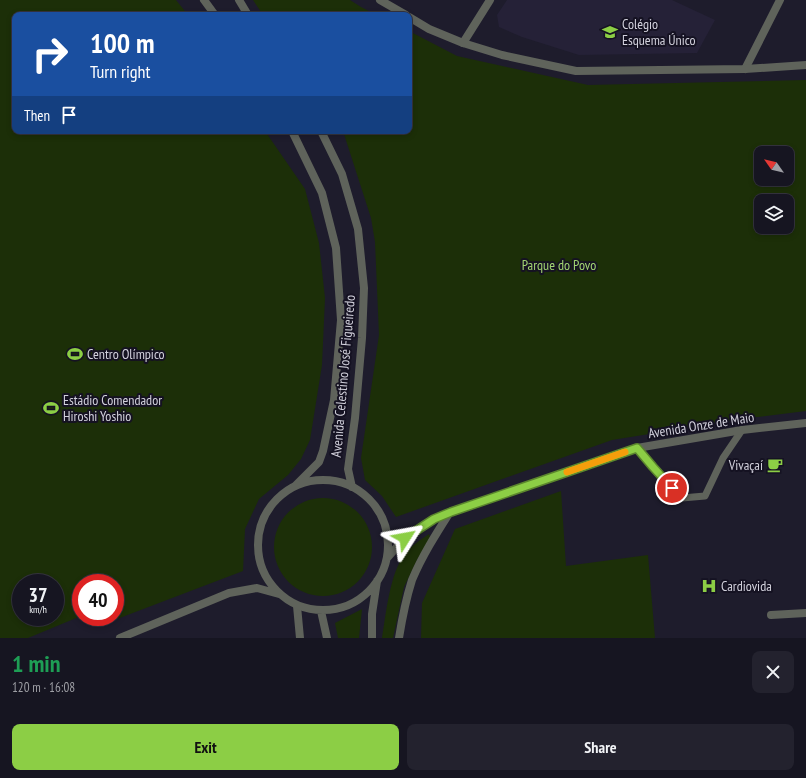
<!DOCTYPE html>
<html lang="en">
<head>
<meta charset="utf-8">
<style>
	:root { --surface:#161521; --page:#23222e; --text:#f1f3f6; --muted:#9e9fa5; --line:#35343f; --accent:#8cce45 }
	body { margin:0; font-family:"PT Sans Narrow",sans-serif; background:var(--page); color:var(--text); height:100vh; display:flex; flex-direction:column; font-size:15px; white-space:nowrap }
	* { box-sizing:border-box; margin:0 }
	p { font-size:13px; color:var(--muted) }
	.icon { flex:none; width:22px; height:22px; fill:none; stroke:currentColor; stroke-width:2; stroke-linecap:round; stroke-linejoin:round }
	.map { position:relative; height:638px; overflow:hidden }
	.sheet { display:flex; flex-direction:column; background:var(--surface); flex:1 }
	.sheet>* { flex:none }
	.banner { position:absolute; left:12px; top:12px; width:400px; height:122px; border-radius:8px; box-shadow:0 2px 6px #0003,0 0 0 1px var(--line); background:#1a4fa0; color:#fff; overflow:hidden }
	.needle { width:26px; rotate:304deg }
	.fabs { position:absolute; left:754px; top:146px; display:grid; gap:8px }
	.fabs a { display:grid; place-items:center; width:40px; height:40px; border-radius:8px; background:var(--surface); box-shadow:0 2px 6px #0003,0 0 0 1px var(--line); font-size:20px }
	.speed { position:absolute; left:12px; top:574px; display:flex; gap:8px; font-size:20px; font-weight:700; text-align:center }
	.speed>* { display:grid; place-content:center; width:52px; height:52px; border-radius:50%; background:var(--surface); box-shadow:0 2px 6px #0003,0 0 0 1px var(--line); line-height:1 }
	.speed small { font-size:10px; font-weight:400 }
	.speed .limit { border:6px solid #d22; background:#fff; color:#111 }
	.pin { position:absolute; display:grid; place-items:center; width:34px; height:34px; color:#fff; margin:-17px; border:2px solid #fff; border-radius:50%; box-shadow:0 1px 4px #0007 }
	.me { position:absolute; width:44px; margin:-22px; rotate:56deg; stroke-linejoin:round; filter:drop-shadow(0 0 3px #0008) }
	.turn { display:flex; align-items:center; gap:14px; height:84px; padding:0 12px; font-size:18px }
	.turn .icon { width:52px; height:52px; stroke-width:2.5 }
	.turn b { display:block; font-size:28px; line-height:34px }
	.then { display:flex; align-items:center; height:38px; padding:0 12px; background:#0003; gap:8px; font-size:15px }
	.round { display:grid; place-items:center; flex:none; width:42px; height:42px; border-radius:8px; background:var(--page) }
	.overview { display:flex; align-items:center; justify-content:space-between; height:68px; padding:0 12px }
	h1 { font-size:24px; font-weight:700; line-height:30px; color:#1e9e55 }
	.primary-button { display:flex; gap:8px; margin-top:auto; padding:8px 12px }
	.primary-button a { flex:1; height:46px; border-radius:8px; background:var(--accent); color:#111; font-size:16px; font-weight:700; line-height:46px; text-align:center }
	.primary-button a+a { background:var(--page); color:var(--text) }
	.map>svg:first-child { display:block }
</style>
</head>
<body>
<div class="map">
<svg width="806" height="638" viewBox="0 0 806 638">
	<rect width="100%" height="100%" fill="#1e1c2c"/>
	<!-- built -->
	<path fill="#252137" d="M507 0H672L715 20 697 53 579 55 522 37 499 27 497 15Z"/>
	<!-- green -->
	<path fill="#1c2f08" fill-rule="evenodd" d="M0 0H176L188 15H15V131H265L305 189 319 243 325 298 322 365 310 440 301 459 288 475 259 499 245 529 243 571 117 619 115 617V583H81V616L28 638H0ZM21 583H55V617H21Z
		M253 0H350L361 7 377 15H263Z
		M409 31 457 56 588 85 806 80V411L749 418 612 440 396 517 382 496 365 480 361 458 379 335 375 242 371 218 343 131H409ZM761 153H787V179H761ZM761 201H787V227H761Z
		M561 491 566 566 648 555 655 638H421L422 603 455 529Z
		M274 547a49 49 0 1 1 98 0a49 49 0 1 1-98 0Z
		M429 534 431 540 418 558 404 587 393 638H382C386 614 390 572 405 554 412 545 420 540 429 534Z
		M362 609 359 638H338L335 623Z"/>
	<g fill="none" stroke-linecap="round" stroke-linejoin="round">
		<!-- service -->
		<path stroke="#5f635b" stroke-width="7" d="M637 448 653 467 682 498 705 496 723 458 742 430"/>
		<!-- minor -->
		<path stroke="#5f635b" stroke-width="8" d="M463 43 490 0
			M745 69 780 0
			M297 606 300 638
			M771 615 806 613"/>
		<!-- tertiary -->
		<path stroke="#5f635b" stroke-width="8" d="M204 0 215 15
			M239 0 248 15
			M380 0 406 15
			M409 17 429 29 463 43 502 55 576 71 745 69 806 65
			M292 131 322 193 336 248 341 320 334 400 323 451 319 462 295 486
			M321 131 342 174 358 229 364 288 362 338 355 418 348 469 352 487
			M258 545a65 65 0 1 1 130 0a65 65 0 1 1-130 0Z
			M387 558 405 538 434 519 451 512 637 448 742 430 806 423
			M321 611 327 638
			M120 638 229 593 257 588 279 594
			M372 638V614L377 581
			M399 638C402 619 406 599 412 580 422 556 436 534 450 512"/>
	</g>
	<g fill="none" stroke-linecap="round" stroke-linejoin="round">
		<defs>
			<path id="route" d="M405 538 434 519 451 512 637 448 653 467 672 488"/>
		</defs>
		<!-- route casing -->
		<use href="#route" stroke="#5b862d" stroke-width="10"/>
		<!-- route -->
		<use href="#route" stroke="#8cce45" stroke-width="7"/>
		<!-- slow -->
		<path stroke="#f59e0b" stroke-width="7" d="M567 472 625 452"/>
	</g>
	<!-- icons -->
	<defs>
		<symbol id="school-bare" viewBox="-9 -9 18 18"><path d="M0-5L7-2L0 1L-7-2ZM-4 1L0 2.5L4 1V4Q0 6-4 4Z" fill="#8cce45" stroke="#151222" stroke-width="2.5" paint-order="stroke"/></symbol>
		<symbol id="stadium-bare" viewBox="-9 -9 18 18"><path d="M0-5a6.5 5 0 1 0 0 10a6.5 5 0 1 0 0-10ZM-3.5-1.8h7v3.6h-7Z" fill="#8cce45" stroke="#151222" stroke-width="2.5" paint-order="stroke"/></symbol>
		<symbol id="cafe-bare" viewBox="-9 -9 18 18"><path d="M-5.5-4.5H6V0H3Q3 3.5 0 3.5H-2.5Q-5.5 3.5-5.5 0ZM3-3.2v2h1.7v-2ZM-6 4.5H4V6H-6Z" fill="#8cce45" stroke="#151222" stroke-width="2.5" paint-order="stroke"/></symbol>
		<symbol id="hospital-bare" viewBox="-9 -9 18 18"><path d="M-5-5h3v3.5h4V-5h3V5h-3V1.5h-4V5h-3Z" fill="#8cce45" stroke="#151222" stroke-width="2.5" paint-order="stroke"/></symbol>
	</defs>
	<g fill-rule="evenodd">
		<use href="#school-bare" x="599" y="21" width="22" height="22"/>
		<use href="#stadium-bare" x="64" y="343" width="22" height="22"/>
		<use href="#stadium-bare" x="40" y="397" width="22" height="22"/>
		<use href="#cafe-bare" x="764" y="454" width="22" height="22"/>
		<use href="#hospital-bare" x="698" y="575" width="22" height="22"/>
	</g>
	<g text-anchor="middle" stroke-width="4" stroke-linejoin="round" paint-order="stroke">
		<!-- poi labels -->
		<g font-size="14" fill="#d2d1dc" stroke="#151222" text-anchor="start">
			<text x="622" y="29">Colégio<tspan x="622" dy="16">Esquema Único</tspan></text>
			<text x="87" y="359">Centro Olímpico</text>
			<text x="63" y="405">Estádio Comendador<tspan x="63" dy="16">Hiroshi Yoshio</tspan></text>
			<text x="763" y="470" text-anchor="end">Vivaçaí</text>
			<text x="721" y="591">Cardiovida</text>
		</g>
		<!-- park labels -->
		<g font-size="14" fill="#a2d572" stroke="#151222">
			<text x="559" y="270">Parque do Povo</text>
		</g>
		<!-- street labels -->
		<g font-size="14" fill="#d2d1dc" stroke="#151222">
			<text transform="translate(343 376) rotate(-85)" y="5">Avenida Celestino José Figueiredo</text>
			<text transform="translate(701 425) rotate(-9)" y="5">Avenida Onze de Maio</text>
		</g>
	</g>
</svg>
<div class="fabs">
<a><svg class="needle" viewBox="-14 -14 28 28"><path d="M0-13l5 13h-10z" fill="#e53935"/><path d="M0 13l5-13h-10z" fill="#9e9fa5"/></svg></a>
<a><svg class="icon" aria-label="layers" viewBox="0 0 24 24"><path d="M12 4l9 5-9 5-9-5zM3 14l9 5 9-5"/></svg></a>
</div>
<div class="speed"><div>37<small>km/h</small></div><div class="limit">40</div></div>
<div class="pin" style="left:672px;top:488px;background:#d93025"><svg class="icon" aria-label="arrive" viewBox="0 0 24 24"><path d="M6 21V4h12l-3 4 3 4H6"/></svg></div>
<svg class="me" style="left:405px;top:538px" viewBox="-20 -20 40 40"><path d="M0-17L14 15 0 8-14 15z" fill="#8cce45" stroke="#fff" stroke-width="4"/></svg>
<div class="banner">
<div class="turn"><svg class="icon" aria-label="right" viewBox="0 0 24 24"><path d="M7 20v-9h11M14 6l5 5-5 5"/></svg><div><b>100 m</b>Turn right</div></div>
<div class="then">Then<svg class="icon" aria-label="arrive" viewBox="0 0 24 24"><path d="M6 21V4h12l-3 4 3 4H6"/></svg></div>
</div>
</div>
<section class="sheet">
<div class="overview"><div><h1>1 min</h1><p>120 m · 16:08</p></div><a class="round"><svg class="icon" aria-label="close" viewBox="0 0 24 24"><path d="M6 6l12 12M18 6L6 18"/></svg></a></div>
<div class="primary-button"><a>Exit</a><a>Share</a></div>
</section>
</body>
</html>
